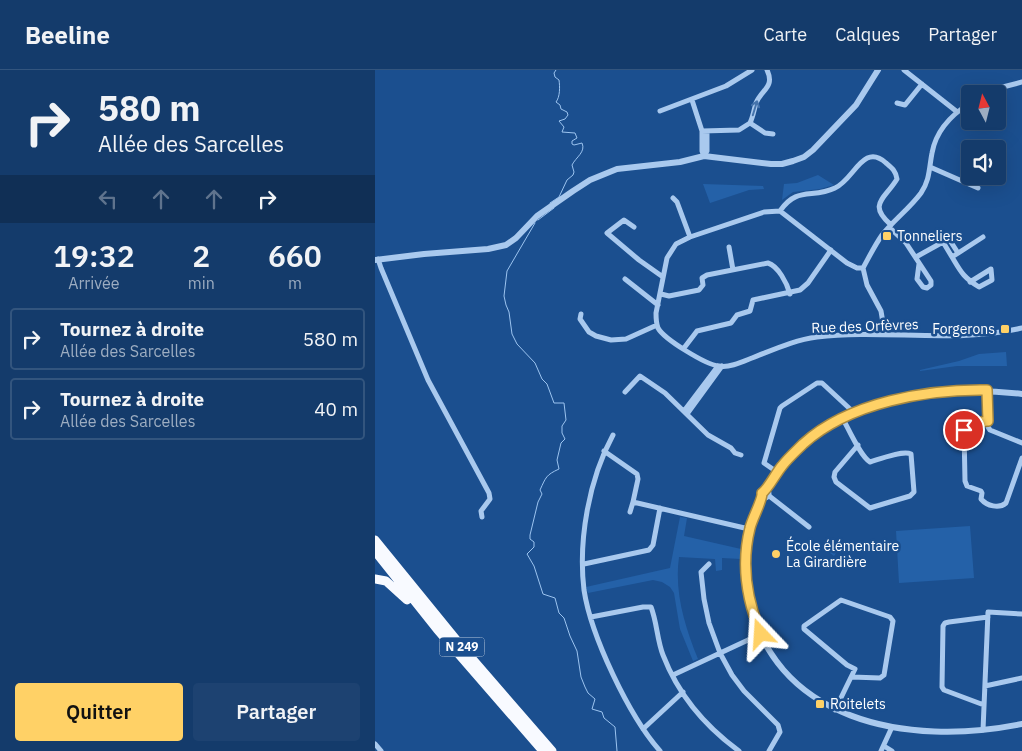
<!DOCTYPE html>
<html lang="fr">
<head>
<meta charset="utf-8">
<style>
	:root { --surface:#143b6b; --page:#1d4271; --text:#f1f3f6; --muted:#9dadc1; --line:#33557e; --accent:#ffd166 }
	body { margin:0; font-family:"IBM Plex Sans",sans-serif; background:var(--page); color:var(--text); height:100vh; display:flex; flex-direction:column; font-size:19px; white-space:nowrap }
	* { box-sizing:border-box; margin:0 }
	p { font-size:16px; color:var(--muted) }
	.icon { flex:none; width:28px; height:28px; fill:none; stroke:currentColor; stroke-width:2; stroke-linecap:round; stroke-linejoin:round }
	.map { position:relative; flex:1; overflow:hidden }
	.drawer { display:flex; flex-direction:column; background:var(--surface); width:375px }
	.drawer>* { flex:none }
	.top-card { background:#143b6b; color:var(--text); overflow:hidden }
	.needle { width:32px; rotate:353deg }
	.controls { position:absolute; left:586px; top:15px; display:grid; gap:10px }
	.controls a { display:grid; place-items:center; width:45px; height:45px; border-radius:5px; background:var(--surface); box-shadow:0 5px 20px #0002,0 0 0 1px var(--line); font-size:25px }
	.pin { position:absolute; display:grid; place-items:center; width:42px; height:42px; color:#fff; margin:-21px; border:2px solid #fff; border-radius:50%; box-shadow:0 1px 5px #0007 }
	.me { position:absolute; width:55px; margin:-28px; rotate:340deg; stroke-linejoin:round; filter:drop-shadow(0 0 4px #0008) }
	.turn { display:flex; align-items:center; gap:18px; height:105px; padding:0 15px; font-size:22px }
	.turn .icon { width:65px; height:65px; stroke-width:2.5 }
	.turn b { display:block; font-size:35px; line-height:42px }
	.lanes { display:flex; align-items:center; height:48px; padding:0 15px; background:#0003; justify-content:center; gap:25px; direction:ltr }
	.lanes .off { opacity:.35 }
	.eta { display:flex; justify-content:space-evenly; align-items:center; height:85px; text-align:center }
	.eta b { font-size:30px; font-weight:600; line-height:35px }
	.primary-button { display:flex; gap:10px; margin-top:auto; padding:10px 15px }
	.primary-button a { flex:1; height:58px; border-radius:5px; background:var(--accent); color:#111; font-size:20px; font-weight:600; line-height:58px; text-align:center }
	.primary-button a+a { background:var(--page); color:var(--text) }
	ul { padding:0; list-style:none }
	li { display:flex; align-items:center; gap:15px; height:62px; margin:0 10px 8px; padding:0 5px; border:2px solid var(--line); border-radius:5px }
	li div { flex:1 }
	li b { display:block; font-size:19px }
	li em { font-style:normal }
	header { display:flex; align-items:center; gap:30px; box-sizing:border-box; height:70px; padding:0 25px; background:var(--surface); border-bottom:1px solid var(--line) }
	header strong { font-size:24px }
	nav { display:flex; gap:28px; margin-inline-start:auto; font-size:18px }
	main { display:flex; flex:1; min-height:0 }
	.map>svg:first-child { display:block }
</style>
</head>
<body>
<header>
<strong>Beeline</strong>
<nav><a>Carte</a><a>Calques</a><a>Partager</a></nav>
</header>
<main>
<section class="drawer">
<div class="top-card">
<div class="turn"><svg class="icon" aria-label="right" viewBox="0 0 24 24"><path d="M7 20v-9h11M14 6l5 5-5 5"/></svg><div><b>580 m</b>Allée des Sarcelles</div></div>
<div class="lanes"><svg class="icon off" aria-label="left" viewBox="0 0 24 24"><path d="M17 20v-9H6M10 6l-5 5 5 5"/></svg><svg class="icon off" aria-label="ahead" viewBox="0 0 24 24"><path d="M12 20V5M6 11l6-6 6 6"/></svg><svg class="icon off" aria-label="ahead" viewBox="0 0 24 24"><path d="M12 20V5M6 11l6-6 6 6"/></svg><svg class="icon" aria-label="right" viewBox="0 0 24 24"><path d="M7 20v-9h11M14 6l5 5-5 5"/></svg></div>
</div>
<div class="eta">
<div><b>19:32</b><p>Arrivée</p></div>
<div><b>2</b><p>min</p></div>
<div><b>660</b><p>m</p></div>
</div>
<ul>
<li><svg class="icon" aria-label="right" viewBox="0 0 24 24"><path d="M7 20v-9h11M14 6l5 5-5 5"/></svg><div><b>Tournez à droite</b><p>Allée des Sarcelles</p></div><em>580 m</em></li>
<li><svg class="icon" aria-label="right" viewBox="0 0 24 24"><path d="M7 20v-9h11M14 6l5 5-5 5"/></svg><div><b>Tournez à droite</b><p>Allée des Sarcelles</p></div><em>40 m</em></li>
</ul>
<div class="primary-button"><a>Quitter</a><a>Partager</a></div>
</section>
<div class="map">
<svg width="647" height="681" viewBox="0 0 647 681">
	<rect width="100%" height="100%" fill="#1b4f8f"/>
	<!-- green -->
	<path fill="#2461a8" d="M443 105 459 115 445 119 418 122 407 130 409 114 422 113Z
		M328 114 388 116 389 119 374 120 335 133Z
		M631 282 632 296H582L545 301V300L584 291 604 284Z
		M305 447 312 448 309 466 366 479V489L347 488V500L341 501 340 489 304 487C299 522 310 557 323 589L318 591 305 559 299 523 295 517 287 512 278 510 213 523 211 517 295 498Z
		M595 456 599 508 524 513 521 461Z
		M454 468 465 477 459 486 446 476Z"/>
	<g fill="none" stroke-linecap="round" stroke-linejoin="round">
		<!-- stream -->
		<path stroke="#9cc4f0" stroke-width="1" d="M175 133 184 127 192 110 198 105 199 102 197 95C201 87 211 82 207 73L199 75 197 74V71L202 68 200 63 187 62 189 57 184 51 190 49 193 45 192 42 186 39 185 35 181 32C185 27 185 17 184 10L180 7 179 3 181 0
			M163 150 179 138
			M160 153 132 201 129 226 131 235 134 242 137 264 142 274 160 293 167 309 172 314 179 333H189L191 350 187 356V363L190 369 186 373 182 390 184 399C171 405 171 407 165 420L167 424 163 432 155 465V469L159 472V477L152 484 159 496 168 524 180 528 184 543 189 548 195 566 202 581 206 607 210 617 213 623 220 629 217 639 227 642 229 648 240 657 242 681"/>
		<!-- minor -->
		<path stroke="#a9c9ee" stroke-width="5" d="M529 0 581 41
			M613 24 624 18 647 12
			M317 30 327 61V81L329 86
			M522 33 530 35 547 14
			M285 41 351 16 377 0
			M375 53 390 63 398 64
			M327 61 364 60 375 53C378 47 379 40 381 33 387 19 400 17 392 0
			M329 86 332 81V61
			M555 97 603 118
			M298 128 302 132 315 167
			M405 141C422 116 437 129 460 118 479 110 488 72 511 93 517 98 521 101 522 109 510 129 492 134 516 155
			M259 157 249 150 232 163 264 190 288 207
			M514 157 531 173 556 211V215L552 218 548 217 542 209 544 194
			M354 177 358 200
			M583 183 574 169 568 172 577 187 608 167
			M541 187 568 172
			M577 187C586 202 588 207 604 217L617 210 616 199 595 212
			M3 189 6 198 53 310 114 423 115 429 106 441 107 447
			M488 198H482L472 193 405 141 389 142 315 167 301 174 292 188 281 243C281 248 281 253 283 258 289 269 331 295 344 296 354 298 367 292 377 288 398 280 419 270 442 267 509 259 580 274 647 258
			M250 209 283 235
			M286 224 294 226 324 220 328 215 327 208 332 205 393 193C403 196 412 213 415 224
			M206 244 205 249 214 262 221 266 236 270 251 269 282 255
			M510 265 506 241 492 215 488 198C494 187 500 175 507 165 519 150 535 138 546 123 555 110 554 98 557 83 561 60 576 45 595 33
			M309 278 322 261 356 253 362 245 375 241 378 230 425 220 433 213 456 180
			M612 321 613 357 615 360 647 373
			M250 322 265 306 290 323 333 365 356 378 360 383 366 385
			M309 341 343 296
			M312 344 347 296
			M468 349C474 360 486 387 495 392 505 389 528 380 536 384L539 422 535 426 495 438 461 412 459 407 460 402 483 375
			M613 351C605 352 594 353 589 360L590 411 592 416 606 421 607 423 606 429C612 436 624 439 631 433L647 388
			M238 365C214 409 203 470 209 520 216 566 254 646 285 681
			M229 381 262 404 263 409 258 432 374 459
			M402 402 389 393 405 338 407 336 442 313H447L474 338 478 344
			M393 425 434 457
			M255 442 258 432
			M209 494 274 480 278 475 285 438
			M334 494 326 502 329 529 334 553 345 583 357 605 369 621 403 655 405 662 394 681
			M216 547 268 537H276C282 552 282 570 288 585 303 624 331 657 364 681
			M298 605 386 564
			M610 616 647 608
			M609 635 569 620 567 617 568 556 570 553 574 552 613 547
			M460 640 480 599 472 595 429 559V556L466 530 515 547 518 551 509 605 505 608 477 607
			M268 659 308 622
			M608 660 613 542 647 544
			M0 674 6 681
			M509 676 517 681
			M506 681 517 657"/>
		<!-- tertiary -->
		<path stroke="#a9c9ee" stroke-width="6" d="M0 190 49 184 113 179 131 175 141 168 162 146 198 121 215 110 242 99 305 92 329 86 396 94H407L418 91 429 87 438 80 481 35 503 0
			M386.5 424a3.5 3.5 0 1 1 7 0a3.5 3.5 0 1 1-7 0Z
			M391 421C394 408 406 396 415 387 471 326 570 315 647 324
			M388 427C371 448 368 492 372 519 394 653 534 677 647 654"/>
		<!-- trunk -->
		<path stroke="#f8faff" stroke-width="9" d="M0 470 92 583 177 681
			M0 481 62 559 168 681
			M0 509 11 511 32 530"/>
	</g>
	<!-- one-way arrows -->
	<defs><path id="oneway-shaft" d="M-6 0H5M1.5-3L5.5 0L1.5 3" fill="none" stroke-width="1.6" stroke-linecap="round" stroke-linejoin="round" transform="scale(1.25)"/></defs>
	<use stroke="#4674ac" href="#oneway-shaft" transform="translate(380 38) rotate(-73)"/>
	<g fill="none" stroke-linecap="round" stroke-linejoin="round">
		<defs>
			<path id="route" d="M386 564C372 531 366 494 375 458 377 449 388 429 387 423 393 419 401 403 407 396 413 388 421 381 428 374 474 332 553 319 612 320L613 351C605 352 594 353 589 360"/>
		</defs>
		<!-- route casing -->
		<use href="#route" stroke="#a68842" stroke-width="12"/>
		<!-- route -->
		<use href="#route" stroke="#ffd166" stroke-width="9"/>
	</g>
	<!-- markers -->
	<g fill="#ffd166" stroke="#1b4f8f" stroke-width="2">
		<rect x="507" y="161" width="10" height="10" rx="2.5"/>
		<rect x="625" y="254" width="10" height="10" rx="2.5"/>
		<circle cx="401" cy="484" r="5"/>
		<rect x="440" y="629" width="10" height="10" rx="2.5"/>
	</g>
	<g text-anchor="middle" stroke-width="5" stroke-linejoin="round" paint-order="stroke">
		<!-- shield labels -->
		<rect fill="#1b4f8f" stroke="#bbcadd" stroke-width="1" x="64.5" y="567.5" width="45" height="19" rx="4"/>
		<g font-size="12" font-weight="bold" fill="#fff">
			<text x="87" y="581">N 249</text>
		</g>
		<!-- poi labels -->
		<g font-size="14" fill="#fff" stroke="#1b4f8f" text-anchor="start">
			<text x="522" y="171">Tonneliers</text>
			<text x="620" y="264" text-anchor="end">Forgerons</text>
			<text x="411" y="481">École élémentaire<tspan x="411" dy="16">La Girardière</tspan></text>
			<text x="455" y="639">Roitelets</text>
		</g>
		<!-- street labels -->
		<g font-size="14" fill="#fff" stroke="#1b4f8f">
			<text transform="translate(490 256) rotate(-2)" y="5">Rue des Orfèvres</text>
		</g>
	</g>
</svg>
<div class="controls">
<a><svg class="needle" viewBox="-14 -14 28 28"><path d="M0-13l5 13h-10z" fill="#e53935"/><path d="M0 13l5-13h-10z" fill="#9dadc1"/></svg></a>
<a><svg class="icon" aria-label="sound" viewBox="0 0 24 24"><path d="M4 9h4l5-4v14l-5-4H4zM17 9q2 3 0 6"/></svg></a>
</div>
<div class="pin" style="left:589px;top:360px;background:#d93025"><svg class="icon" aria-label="arrive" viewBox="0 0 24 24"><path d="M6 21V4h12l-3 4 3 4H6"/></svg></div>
<svg class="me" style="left:386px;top:564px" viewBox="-20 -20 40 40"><path d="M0-17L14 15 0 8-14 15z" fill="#ffd166" stroke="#fff" stroke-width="4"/></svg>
</div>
</main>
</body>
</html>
